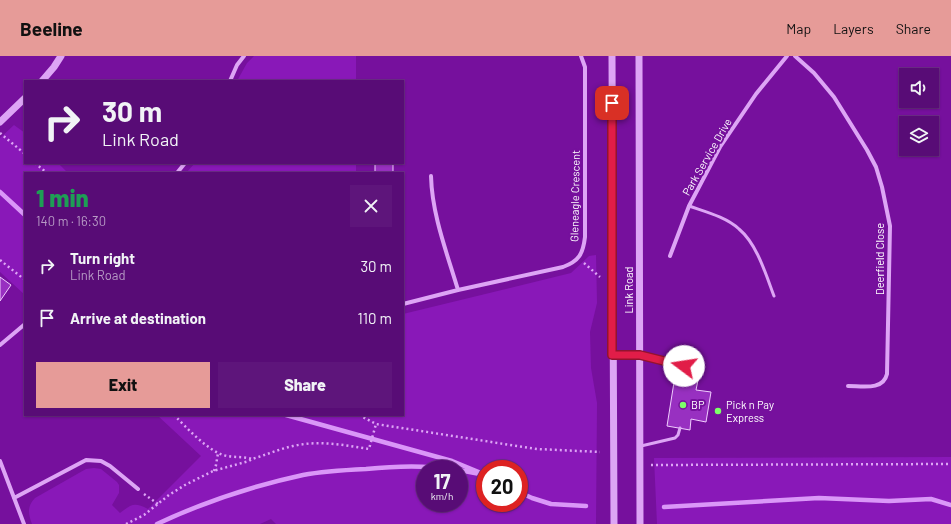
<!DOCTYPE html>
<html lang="en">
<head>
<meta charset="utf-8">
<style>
	:root { --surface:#580c76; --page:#5e157b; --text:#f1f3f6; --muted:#b79bc5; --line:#6d2c88; --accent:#e69b98 }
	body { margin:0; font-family:Barlow,sans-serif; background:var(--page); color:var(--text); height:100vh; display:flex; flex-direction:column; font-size:15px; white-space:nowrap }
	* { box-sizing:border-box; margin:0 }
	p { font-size:13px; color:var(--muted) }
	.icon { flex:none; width:22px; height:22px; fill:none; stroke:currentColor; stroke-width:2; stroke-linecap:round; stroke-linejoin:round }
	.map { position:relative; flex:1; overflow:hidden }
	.side { position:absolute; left:24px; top:116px; width:380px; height:244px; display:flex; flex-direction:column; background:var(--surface); border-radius:0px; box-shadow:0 1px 3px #0004,0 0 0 1px var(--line) }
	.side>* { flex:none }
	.hud { position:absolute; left:24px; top:24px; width:380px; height:84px; border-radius:0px; box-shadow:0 1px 3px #0004,0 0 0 1px var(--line); background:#580c76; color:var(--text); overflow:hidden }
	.buttons { position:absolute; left:899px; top:12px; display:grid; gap:8px }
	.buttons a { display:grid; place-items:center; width:40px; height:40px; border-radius:0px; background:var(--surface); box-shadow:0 1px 3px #0004,0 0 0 1px var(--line); font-size:20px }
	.speed { position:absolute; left:416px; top:404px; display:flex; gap:8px; font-size:20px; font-weight:700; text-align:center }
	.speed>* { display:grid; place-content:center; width:52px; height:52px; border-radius:50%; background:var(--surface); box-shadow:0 1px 3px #0004,0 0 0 1px var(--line); line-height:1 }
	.speed small { font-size:10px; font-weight:400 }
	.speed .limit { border:6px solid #d22; background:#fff; color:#111 }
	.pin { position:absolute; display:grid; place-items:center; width:34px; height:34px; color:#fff; margin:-17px; border-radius:8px; box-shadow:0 2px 6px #0006 }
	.me { position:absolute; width:44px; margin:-22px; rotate:284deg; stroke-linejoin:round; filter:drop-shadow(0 0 3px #0008) }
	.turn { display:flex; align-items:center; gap:14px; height:84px; padding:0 12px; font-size:18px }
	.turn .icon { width:52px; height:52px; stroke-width:2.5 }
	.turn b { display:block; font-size:28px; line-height:34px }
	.round { display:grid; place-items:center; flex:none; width:42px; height:42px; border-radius:0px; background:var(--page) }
	.summary { display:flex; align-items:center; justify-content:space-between; height:68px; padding:0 12px }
	h1 { font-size:24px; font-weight:800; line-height:30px; color:#1e9e55 }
	.primary-button { display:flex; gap:8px; margin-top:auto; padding:8px 12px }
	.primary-button a { flex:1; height:46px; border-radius:0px; background:var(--accent); color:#111; font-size:16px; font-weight:800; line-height:46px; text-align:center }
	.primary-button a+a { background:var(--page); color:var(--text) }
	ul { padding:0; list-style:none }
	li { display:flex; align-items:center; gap:12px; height:52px; padding:0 12px }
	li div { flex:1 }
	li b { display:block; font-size:15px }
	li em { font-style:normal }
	header { display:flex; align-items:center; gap:24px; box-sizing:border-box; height:56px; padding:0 20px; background:var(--accent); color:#111 }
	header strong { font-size:19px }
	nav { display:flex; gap:22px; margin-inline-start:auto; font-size:14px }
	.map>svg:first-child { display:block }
</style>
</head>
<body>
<header>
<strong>Beeline</strong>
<nav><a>Map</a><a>Layers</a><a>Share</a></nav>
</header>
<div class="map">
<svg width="951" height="468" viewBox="0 0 951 468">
	<rect width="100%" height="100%" fill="#76109d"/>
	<!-- green -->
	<path fill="#8918b8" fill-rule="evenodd" d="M254 0H356V25H237L247 7Z
		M14 69 25 77V107H58L68 117H25V239L0 216V82Z
		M195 107H356V117H186Z
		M596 199 597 247 590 276 591 312 597 347 596 468H276L271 463 260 468H32C28 458 27 450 35 442L86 413 94 412 101 413 117 426 119 429V437L112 449 120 457C132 448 134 446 148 453L201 400 157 359H403V258L571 217 589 200ZM425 413H459V447H425ZM485 413H519V447H485Z
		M951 401V468H657L654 402Z"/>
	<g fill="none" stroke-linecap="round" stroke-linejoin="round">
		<!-- stream -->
		<path stroke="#da97f8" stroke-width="4.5" d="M0 136 25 159
			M286 359 452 405 481 417
			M459 414 485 419
			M519 436 532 442 551 448 586 450
			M664 451 819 442 889 445 931 443 951 449
			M157 468C204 446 252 430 303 419 324 415 345 414 366 413 394 410 423 409 451 413"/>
	</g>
	<!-- building -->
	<path fill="#9830c1" stroke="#f0cefe" d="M375 107 393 108V117H375Z
		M0 221 11 229 0 245Z
		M675 320 698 324 696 334 711 336 706 366 691 363 690 374 667 370Z"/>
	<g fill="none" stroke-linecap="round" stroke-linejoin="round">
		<!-- path -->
		<path stroke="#dda5f5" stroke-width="2.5" stroke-dasharray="2 3" stroke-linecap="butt" d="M0 77 25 98
			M35 107 47 117
			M0 204 25 224
			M584 207 600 221
			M174 359C187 372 206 393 223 399 233 402 243 400 252 403
			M359 359 376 368 517 390 537 393 600 396
			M651 409 951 408
			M214 415 216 409 218 397
			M144 438 158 448
			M126 468 144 459 169 439 185 429 213 415 249 405 252 403C266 399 279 393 293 390 319 384 344 389 369 393L376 368"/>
		<!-- service -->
		<path stroke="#dda5f5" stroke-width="3" d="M689 150C706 156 726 161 739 173 757 188 766 219 774 240
			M614 299H640L682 308 687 313 689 322
			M641 390 675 382 678 379 680 372"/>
		<!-- minor -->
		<path stroke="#dda5f5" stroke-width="4" d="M795 0 814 17 834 41 867 94 876 111 882 131 890 170 887 318C883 335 862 330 848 330
			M230 25 237 9 244 0
			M177 117 185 107
			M431 120C432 159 447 197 458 234
			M670 200 689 150 720 91 756 38 787 0
			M403 248 458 234 563 211C579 205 583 198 585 181V11L581 0
			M0 289 25 268
			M0 405 24 468
			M14 442 86 404 101 405 110 410 138 433"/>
		<!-- tertiary -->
		<path stroke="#dda5f5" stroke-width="7" d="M612 0 614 468
			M639 0 640 468
			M42 25 54 11 61 0
			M0 66 25 42"/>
	</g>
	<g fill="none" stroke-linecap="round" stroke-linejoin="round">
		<defs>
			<path id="route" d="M612 47V299H640L684 310"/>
		</defs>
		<!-- route casing -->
		<use href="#route" stroke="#92132f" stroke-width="10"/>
		<!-- route -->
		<use href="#route" stroke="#e11d48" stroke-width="7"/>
	</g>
	<!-- markers -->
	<g fill="#7dff69" stroke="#76109d" stroke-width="1.5">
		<circle cx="683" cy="349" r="4"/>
		<circle cx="718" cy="355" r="4"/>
	</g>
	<g text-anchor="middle" stroke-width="4" stroke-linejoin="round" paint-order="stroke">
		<!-- street labels -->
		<g font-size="11" fill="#fff" stroke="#76109d">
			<text transform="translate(707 101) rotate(-60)" y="4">Park Service Drive</text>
			<text transform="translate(575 140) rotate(-89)" y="4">Gleneagle Crescent</text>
			<text transform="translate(880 203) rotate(-90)" y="4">Deerfield Close</text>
			<text transform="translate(629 234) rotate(-90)" y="4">Link Road</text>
		</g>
		<!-- poi labels -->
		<g font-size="11" fill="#fff" stroke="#76109d" text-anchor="start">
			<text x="691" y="353">BP</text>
			<text x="726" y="353">Pick n Pay<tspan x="726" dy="13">Express</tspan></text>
		</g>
	</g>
</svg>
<div class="buttons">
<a><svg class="icon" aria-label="sound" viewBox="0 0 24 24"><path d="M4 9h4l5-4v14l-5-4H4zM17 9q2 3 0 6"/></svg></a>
<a><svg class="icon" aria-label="layers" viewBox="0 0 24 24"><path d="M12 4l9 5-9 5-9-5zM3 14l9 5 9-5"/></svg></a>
</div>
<div class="speed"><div>17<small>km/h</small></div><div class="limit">20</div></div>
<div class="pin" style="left:612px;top:47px;background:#d93025"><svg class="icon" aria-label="arrive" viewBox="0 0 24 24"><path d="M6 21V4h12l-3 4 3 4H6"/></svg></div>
<svg class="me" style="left:684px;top:310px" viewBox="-20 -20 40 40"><circle r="19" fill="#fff"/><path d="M0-13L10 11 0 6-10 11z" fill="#e11d48"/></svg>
<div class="hud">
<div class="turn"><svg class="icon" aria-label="right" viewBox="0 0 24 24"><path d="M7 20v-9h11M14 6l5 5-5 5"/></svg><div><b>30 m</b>Link Road</div></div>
</div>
<section class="side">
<div class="summary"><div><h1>1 min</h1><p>140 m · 16:30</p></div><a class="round"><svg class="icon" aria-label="close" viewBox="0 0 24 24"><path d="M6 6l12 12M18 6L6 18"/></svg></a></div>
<ul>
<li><svg class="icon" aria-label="right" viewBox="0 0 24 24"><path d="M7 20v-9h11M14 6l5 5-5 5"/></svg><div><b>Turn right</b><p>Link Road</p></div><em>30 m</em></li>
<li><svg class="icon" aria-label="arrive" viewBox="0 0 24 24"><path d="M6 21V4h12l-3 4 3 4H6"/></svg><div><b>Arrive at destination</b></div><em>110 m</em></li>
</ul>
<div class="primary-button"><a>Exit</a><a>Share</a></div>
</section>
</div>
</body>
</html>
